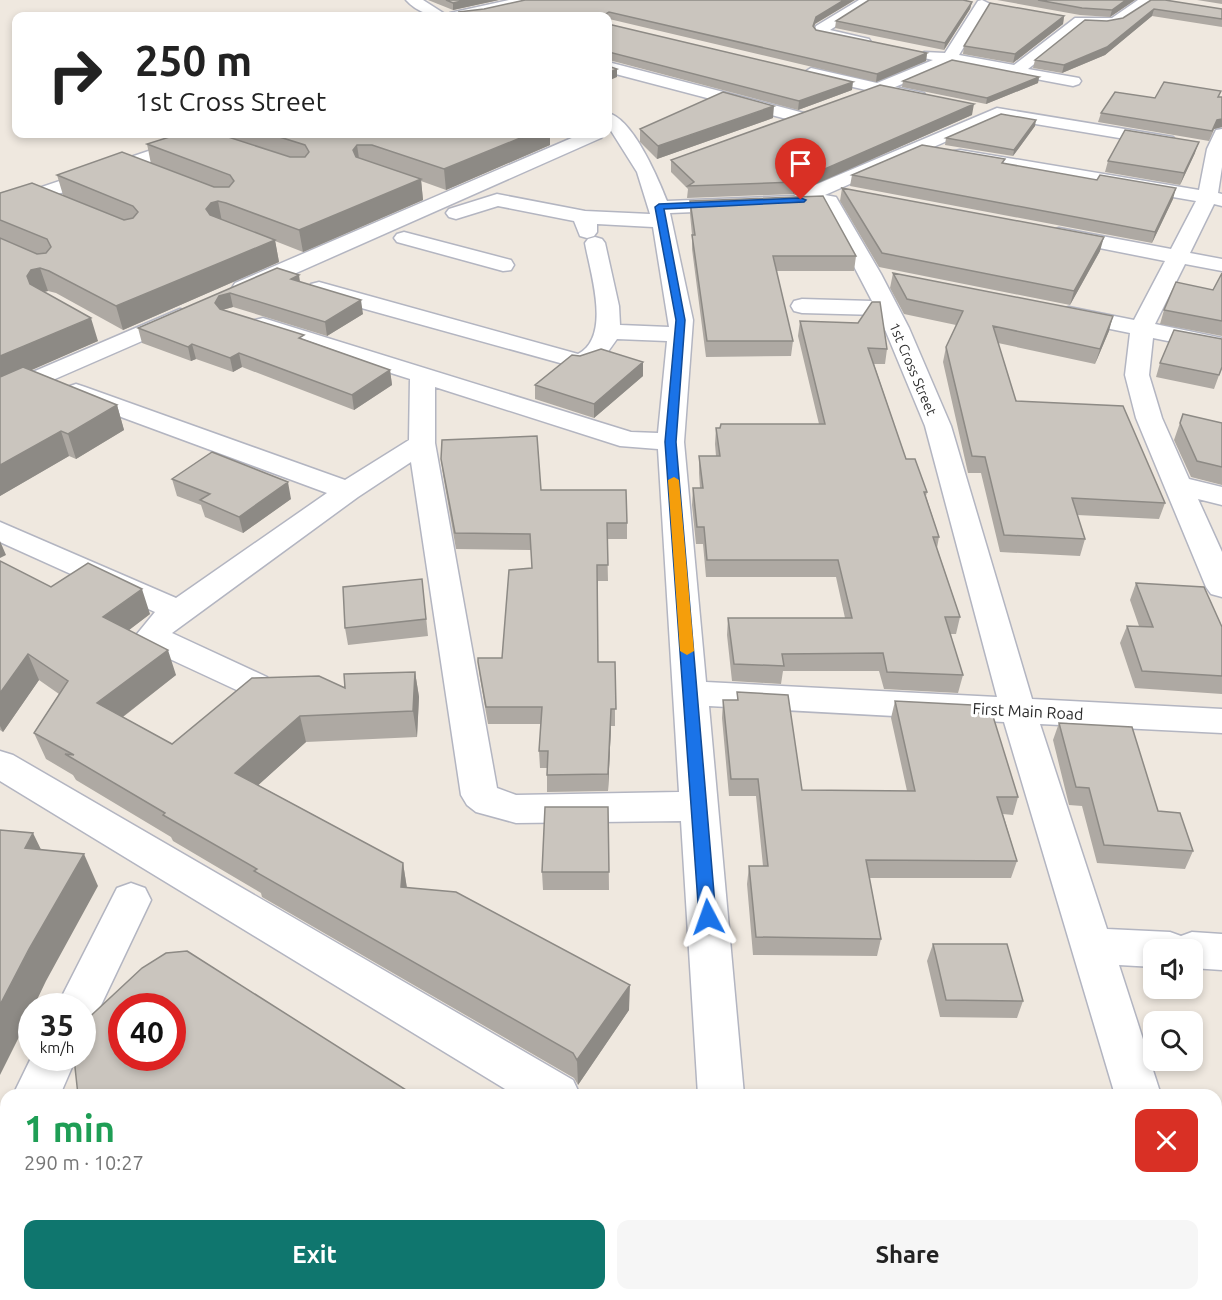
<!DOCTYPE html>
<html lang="en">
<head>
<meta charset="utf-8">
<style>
	:root { --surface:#fff; --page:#f6f6f6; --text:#222; --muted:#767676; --accent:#0f766e }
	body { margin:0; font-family:Ubuntu,sans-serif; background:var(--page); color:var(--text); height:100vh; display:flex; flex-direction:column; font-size:22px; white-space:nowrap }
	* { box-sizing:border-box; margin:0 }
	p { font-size:20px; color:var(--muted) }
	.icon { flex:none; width:33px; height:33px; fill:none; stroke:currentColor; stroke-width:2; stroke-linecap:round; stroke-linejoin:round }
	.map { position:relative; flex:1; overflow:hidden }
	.panel { position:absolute; left:0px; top:1089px; width:1222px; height:212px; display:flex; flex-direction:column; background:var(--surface); border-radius:18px 18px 0 0; box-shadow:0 3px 9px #0003 }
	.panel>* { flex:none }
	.banner { position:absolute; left:12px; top:12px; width:600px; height:126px; border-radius:12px; box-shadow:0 3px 9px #0003; background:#fff; color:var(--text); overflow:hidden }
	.controls { position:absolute; left:1143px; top:939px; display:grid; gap:12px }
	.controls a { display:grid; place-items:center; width:60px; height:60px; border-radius:12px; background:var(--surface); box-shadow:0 3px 9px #0003; font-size:30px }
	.speed { position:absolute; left:18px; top:993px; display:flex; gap:12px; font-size:30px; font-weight:700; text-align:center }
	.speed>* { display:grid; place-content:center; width:78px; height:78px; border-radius:50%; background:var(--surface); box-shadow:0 3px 9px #0003; line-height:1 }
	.speed small { font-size:15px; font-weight:400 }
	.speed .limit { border:9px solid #d22; background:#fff; color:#111 }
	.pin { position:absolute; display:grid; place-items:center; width:51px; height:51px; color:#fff; margin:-62px -26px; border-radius:50% 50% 50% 0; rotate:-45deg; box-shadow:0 0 6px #0007 }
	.pin .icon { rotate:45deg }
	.me { position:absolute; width:66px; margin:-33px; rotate:356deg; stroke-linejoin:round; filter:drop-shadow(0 0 4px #0008) }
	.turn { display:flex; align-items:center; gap:21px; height:126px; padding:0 24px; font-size:27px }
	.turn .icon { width:78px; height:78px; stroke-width:2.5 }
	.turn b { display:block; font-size:42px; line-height:51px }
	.round { display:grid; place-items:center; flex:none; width:63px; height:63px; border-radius:12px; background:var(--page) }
	.headline { display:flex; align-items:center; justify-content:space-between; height:102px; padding:0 24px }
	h1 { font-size:36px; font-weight:700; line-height:45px; color:#1e9e55 }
	.cta { display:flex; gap:12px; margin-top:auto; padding:12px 24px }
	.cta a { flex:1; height:69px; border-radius:12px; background:var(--accent); color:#fff; font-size:24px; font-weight:700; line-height:69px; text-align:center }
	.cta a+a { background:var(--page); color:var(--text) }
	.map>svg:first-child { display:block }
</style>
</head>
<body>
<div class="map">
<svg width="1222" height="1300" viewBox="0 0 1222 1300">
	<rect width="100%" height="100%" fill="#efe8df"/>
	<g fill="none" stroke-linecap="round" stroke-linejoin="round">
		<defs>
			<path id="minor" d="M406 0H423L448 16 450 13 509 0H535L533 3C497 12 434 32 406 0Z
				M859 0H876L830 30 869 39 871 42 869 45 864 46 816 35 814 32 816 26Z
				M982 0 990 4 959 55 1014 65 1075 18H1112L1138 0H1154L1120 25H1084L1028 69 1079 78 1081 81 1079 84 1073 86 952 63 895 87 924 93 926 97 924 101 918 102 880 93H868L866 90 805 76 803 73 811 68 877 83 933 60 924 58 921 55 924 52 945 53 978 1Z
				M608 62 804 113 807 117 804 121 798 122 608 72Z
				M997 108 1167 136 1173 137 1176 141 1173 145 1167 146 999 118 825 195 836 197 881 274 909 328 951 426 1032 699 1222 709V733L1040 724 1107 929 1170 932 1181 936 1192 932 1222 934V970L1192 968V950H1154V967L1119 965 1161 1095H1115L1004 722 709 706 744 1095H698L681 821 516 823 476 812 467 805 461 795 411 462 358 497 172 633 267 677 272 685 267 693 255 697 243 693 144 647 137 634 155 612 0 542V522L176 598 327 493 67 397 63 392 67 387 76 384 85 387 345 480 409 440 410 379 255 330 251 325 255 320 263 318 631 432 658 433 667 341 617 339 602 360 578 368 311 294 308 289 311 284 319 282 578 354C612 337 590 272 585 243L588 239 595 237 602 239 605 243 619 306 620 325 669 327 653 227 597 224V232L594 236 587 238 580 236 574 221 498 206 456 219 449 217 446 213 449 209 497 194 585 211 650 214 637 172 608 126V113C633 119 658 178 667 201L794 196 815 185ZM823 207 872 301 802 299 794 301 791 306 794 311 802 313 879 315 925 426 997 697 706 682 684 442 693 320 670 213ZM435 387 620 446 658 449 679 792 516 795 497 788 435 443Z
				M1222 129V167L1218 193 1222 194V206L1214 204 1190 253 1222 259V271L1185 264 1155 324 1222 338V352L1153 338 1149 375 1162 418 1189 479 1222 487V505L1198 499 1222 552V597L1211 594 1206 587 1136 418 1125 375 1130 333 1061 319 1057 314 1061 309 1069 307 1134 320 1165 261 1059 240 1052 238 1049 234 1052 230 1059 228 1171 249 1196 201 960 160 954 159 951 155 954 151 960 150 1199 190 1207 149 1216 130Z
				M199 134H224L221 138 0 214V201Z
				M581 134H604L601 138 251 293 243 295 235 293 232 288 235 283Z
				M404 232 511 260 514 265 511 270 503 271 397 242 394 238 397 234Z
				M180 309 188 311 192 316 188 321 0 403V386Z
				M0 751 13 755 573 1080 580 1095H515L0 781Z
				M131 883 145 888 151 900 94 1020 82 1024V1006H57L117 888Z
				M32 1056 76 1058 60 1095H13Z
				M1216 1274 1222 1282V1300H1177L1175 1294H1216Z
				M208 1294H264L266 1300H210Z
				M709 1294H761L762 1300H710Z"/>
		</defs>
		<!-- minor casing -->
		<use href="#minor" stroke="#b3b5c1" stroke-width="3"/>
		<!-- minor -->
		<use href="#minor" fill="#fff" fill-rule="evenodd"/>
	</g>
	<!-- wall -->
	<path fill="#aea9a3" d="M428 0H499L453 10Z
		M525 0 815 24 814 27 816 30 927 53 926 61 876 82 609 19 608 20V16H458V12L484 9Z
		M997 0H1135L1110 17 1080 15Z
		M1151 0 1222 9V27L1152 16 1105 55 1062 73 1033 68 1035 60 1107 21 1123 18Z
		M1197 0H1222V4Z
		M972 2 970 9 944 50 835 28 836 21Z
		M1064 16 1063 24 1013 63 963 54 964 46Z
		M608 24 852 90 798 110 609 60Z
		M1039 77 1038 83 986 104 902 87 903 81Z
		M1219 97H1222V127L1214 129 1209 141 1098 122 1101 113 1155 98Z
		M972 115 793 194 687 198 688 189 671 172V160Z
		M773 118 657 159 640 142V129Z
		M1035 126 1013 156 945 145 946 138Z
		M223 134H550V145L446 190 421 181 423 200 303 252 275 241 279 262 123 330 56 293 48 291 44 292 98 341 30 370 117 405 124 430 76 459 69 456 0 496V193L63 195 57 175 151 164 147 144 223 135Z
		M1195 153 1180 185 1105 172 1108 161Z
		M1004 164 1173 199 1152 243 850 186 852 175Z
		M842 188 1100 251 1070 305 879 267 840 201Z
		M690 201 856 256 854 271H776L793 341 791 356 706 357 692 249V235L690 214Z
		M277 268 300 282 363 314 327 336 233 307 222 310 390 370 392 385 354 410 242 367 233 372 196 359 191 361 142 343 138 328Z
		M893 273 1109 331 1095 364 998 343 1016 401 1165 503 1159 519 1077 515 1085 539 1080 556 1000 552 981 473H968L943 362 946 347 956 325 904 314 890 288Z
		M1222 273V336L1160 324 1164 310 1213 290Z
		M800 321 887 349 885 364H874L906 459 927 492 926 496 939 537 937 548 960 617 956 634H950L963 675 958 693 884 689 879 671H783L781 684 732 681 727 635 728 618H845L836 577H706L703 544H696L692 505 693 488H700L699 473V456H716L715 444 716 428 819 424 798 336Z
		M643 362V376L594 418 535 399V385Z
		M1160 363 1222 367 1214 389 1156 377Z
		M1183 414 1222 423V485L1191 477 1174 440Z
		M441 459 541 490 627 523V539H607L608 581H598V662H615V726H611L608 791 547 792V768H540L539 751 541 724H488L480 678 478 662 502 658 532 568 531 550 456 549 443 475Z
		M172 479 291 499 243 533 205 517 201 505 177 496Z
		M0 561 51 587 150 614 129 630 176 675 123 717 172 744 345 688 415 672 419 697 417 737 306 742 258 785 403 863 407 888 629 1010 578 1085 574 1078 262 897 261 893 173 841 171 837 76 780 73 775 46 759 34 733 59 694 39 680 3 732 0 730Z
		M422 579 428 636 348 645 345 628Z
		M1136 583 1222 627V694L1135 688 1120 643 1127 626H1139L1130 600Z
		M737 692 802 790 907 791 891 718 895 701 975 713 1018 797 1013 815 1003 814 1017 861 1011 878H869L881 939 877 956 753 955 747 884 749 866H763L756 796H729L722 718 723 700H737Z
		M1059 723 1158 811 1193 851 1185 869 1097 863 1082 806 1069 805 1053 740Z
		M608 807 609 890H543L542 872Z
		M933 944 1023 1001 1017 1018 940 1017 927 961Z
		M1216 1109 1222 1110V1234L1216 1215Z
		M806 1294H1170L1172 1300H807Z"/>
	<!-- shaded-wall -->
	<path fill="#8d8a85" d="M466 0H499L453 10V3Z
		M844 0H855L815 24 812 33 813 26 816 17Z
		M1126 0H1135L1110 17 1112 10Z
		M972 2 970 9 944 50 945 43Z
		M1154 9 1152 16 1105 55 1062 73 1064 65Z
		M1064 16 1063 24 1013 63 1015 54Z
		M927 53 926 61 876 82 877 74Z
		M617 69V77L608 81V73Z
		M1039 77 1038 83 986 104 987 98Z
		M853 82 852 90 798 110 799 101Z
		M974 104 972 115 793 194 795 182Z
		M774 106 773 118 657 159 658 146Z
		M1222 119V127L1214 129 1209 141 1217 120Z
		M1036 120 1035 126 1013 156 1014 150Z
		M530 134H550V145L446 190 444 169Z
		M1199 142 1195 153 1180 185 1184 173Z
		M357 145 360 165 353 150Z
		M421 179 423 200 303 252 299 230Z
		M1176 188 1173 199 1152 243 1155 232Z
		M218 201 222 222 211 230 206 209 211 203Z
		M1104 237 1100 251 1070 305 1074 291Z
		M275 240 279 262 123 330 116 306Z
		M40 268 48 291 38 293 34 299 27 276 31 270Z
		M299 275 301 289 291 279Z
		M230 293 233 307 222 310 218 317 215 303 219 296Z
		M361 300 363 314 327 336 325 322Z
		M1113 316 1109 331 1095 364 1100 349Z
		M91 318 98 341 0 384V356Z
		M192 344 196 359 191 361 188 347Z
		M239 353 242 367 233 372 230 358Z
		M643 362V376L594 418V404Z
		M390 370 392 385 354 410 352 395Z
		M117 405 124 430 76 459 68 434Z
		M61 431 69 456 0 496V465Z
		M288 482 291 499 243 533 239 517Z
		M0 541 6 555 0 558Z
		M142 589 150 614 112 643 103 617Z
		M168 650 176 675 107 729 97 703Z
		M28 654 39 680 3 732 0 726V693Z
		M415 672 419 697 417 737 413 711Z
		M611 709V726L608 791V774Z
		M300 716 306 742 243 799 235 773Z
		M33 833 49 866 25 848Z
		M84 854 98 886 46 981 34 1006H32V1011L0 1075V1005L29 949Z
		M403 863 407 889 401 887Z
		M630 985 629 1010 578 1085 577 1060Z"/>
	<!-- building -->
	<path fill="#cac5be" stroke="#8d8a85" stroke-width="1.5" fill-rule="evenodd" d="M446 0H466L453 3Z
		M525 0H844L816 17 813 26 816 30 927 53 877 74 609 12 606 14V16H472L458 12 484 9Z
		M869 0H963L972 2 945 43 836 21Z
		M1038 0H1126L1112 10 1082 8Z
		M1151 0H1165L1222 9V19L1154 9 1107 47 1064 65 1035 60 1085 20 1107 21 1123 18Z
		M990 3 1064 16 1015 54 964 46Z
		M608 24 853 82 799 101 609 52 608 53Z
		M952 60 1039 77 987 98 903 81Z
		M608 66 617 69 608 73Z
		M1164 82 1221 91 1218 97H1222V119L1217 120 1212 131 1101 113 1115 92 1155 98Z
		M880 85 974 104 795 182 688 186 694 182 671 160Z
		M723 92 774 106 658 146 640 129Z
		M1001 114 1036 120 1014 150 946 138Z
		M1125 130 1199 142 1184 173 1108 161Z
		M179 134H219L290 157H305L309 152 305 145 270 134H530L444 169 372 145H357L353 150 356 157 421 179 299 230 226 203 218 201 211 203 206 209 210 215 275 240 116 306 49 271 40 268 31 270 27 276 30 284 91 318 0 356V238L37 254 46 253 51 247 47 239 0 220V193L32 183 124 220 133 218 138 212 133 206 57 175 122 152 214 187H229L234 181 230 175 147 144Z
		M922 145 1005 159 1002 163 1097 180 1100 175 1176 188 1155 232 852 175Z
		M842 188 1104 237 1074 291 882 253Z
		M823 196 856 256H773L793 341H707L692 235H695L690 201Z
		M277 268 299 275 291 279 361 300 325 322 230 293 219 296 215 303 220 309 304 335 299 338 390 370 352 395 239 353 230 358 192 344 188 347 138 328Z
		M893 273 1113 316 1100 349 993 326 1016 401 1123 406 1165 503 1072 498 1085 539 1004 535 985 457 972 456 946 347 963 311 907 299Z
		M1222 273V321L1164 310 1176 282 1213 290Z
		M872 302H880L887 349 868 348 906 459H915L927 492H924L939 537H933L960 617H945L963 675 887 672 883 653 782 654 784 666 734 664 728 618H852L838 560H707L704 527H697L693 488H703L699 456H720L716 428H720L721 424H825L800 321 858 323Z
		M1174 330 1222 339V367L1219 375 1160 363Z
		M601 349 643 362 594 404 535 385 572 355 580 356Z
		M23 367 117 405 68 434 61 431 0 465V377Z
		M1183 414 1222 423V467L1197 461 1180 423Z
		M537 436 541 490H626L627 523H607L608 565H597L598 662H615L616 709H611L608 774 547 775 548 751H539L542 707H486L478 662V658H502L509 570 532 568 530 534 455 533 441 459 442 440Z
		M212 452 288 482 239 517 200 500 210 494 172 479Z
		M0 561 51 587 88 563 142 589 103 617 168 650 97 703 172 744 252 678 319 676 345 688 344 674 415 672 413 711 300 716 235 773 403 863 401 887 456 892 630 985 577 1060 573 1053 254 871 257 869 163 815 165 813 65 754 74 755 34 733 68 681 28 654 0 693Z
		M422 579 426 619 345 628 343 587Z
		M1136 583 1204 587 1222 627V676L1142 671 1127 626 1153 627Z
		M737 692 788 695 802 790 915 791 895 701 972 705 975 713H992L1018 797H997L1017 861 866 860 881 939 756 937 749 866H768L758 779H731L723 700H738Z
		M1059 723 1132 727 1158 811 1180 813 1193 851 1104 845 1089 788 1076 787Z
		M545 807H608L609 872H542Z
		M0 830 33 833 25 848 84 854 29 949 0 1005Z
		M933 944H1007L1023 1001 946 1000Z
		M187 951 414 1095H78L74 1058H82V1024L142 968 166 953ZM122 1006H172V1058H122Z
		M760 1094H820V1095H760Z
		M1216 1109 1222 1110V1178L1220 1172 1216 1171Z
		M6 1142V1294H213L219 1300H0V1147Z
		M814 1294H1170L1172 1300H815Z"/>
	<!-- route -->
	<path fill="#1a73e8" stroke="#114b97" stroke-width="1.5" d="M801 198 806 200 804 202 664 209 685 320 676 442 716 917 714 922 708 924 702 922 699 917 665 442 676 320 655 207 659 204Z"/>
	<!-- slow -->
	<path fill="#f59e0b" d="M674 477 679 480 694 651 687 655 680 651 668 480Z"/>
	<g text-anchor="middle" stroke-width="6" stroke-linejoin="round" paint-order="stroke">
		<!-- far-street labels -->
		<g font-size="14" fill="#2d2d2d" stroke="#fff">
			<text transform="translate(913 369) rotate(67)" y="5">1st Cross Street</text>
		</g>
		<!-- street labels -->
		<g font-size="16" fill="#2d2d2d" stroke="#fff">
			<text transform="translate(1028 711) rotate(3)" y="6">First Main Road</text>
		</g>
	</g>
</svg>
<div class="controls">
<a><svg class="icon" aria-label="sound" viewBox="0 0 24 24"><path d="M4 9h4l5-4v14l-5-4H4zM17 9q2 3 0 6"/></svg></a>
<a><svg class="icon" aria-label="search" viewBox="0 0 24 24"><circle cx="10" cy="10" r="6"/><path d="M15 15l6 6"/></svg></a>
</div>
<div class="speed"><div>35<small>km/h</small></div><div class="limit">40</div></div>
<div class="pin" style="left:801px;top:200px;background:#d93025"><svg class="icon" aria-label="arrive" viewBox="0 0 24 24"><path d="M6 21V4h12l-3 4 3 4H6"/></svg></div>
<svg class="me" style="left:708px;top:917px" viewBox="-20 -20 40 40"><path d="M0-17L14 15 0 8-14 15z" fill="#1a73e8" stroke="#fff" stroke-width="4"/></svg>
<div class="banner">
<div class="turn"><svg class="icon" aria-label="right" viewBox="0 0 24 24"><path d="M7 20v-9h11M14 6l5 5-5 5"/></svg><div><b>250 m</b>1st Cross Street</div></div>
</div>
<section class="panel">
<div class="headline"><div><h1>1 min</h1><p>290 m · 10:27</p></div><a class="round" style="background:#d93025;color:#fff"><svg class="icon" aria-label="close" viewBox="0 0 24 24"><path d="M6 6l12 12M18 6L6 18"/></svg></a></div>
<div class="cta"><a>Exit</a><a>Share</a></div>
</section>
</div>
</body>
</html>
